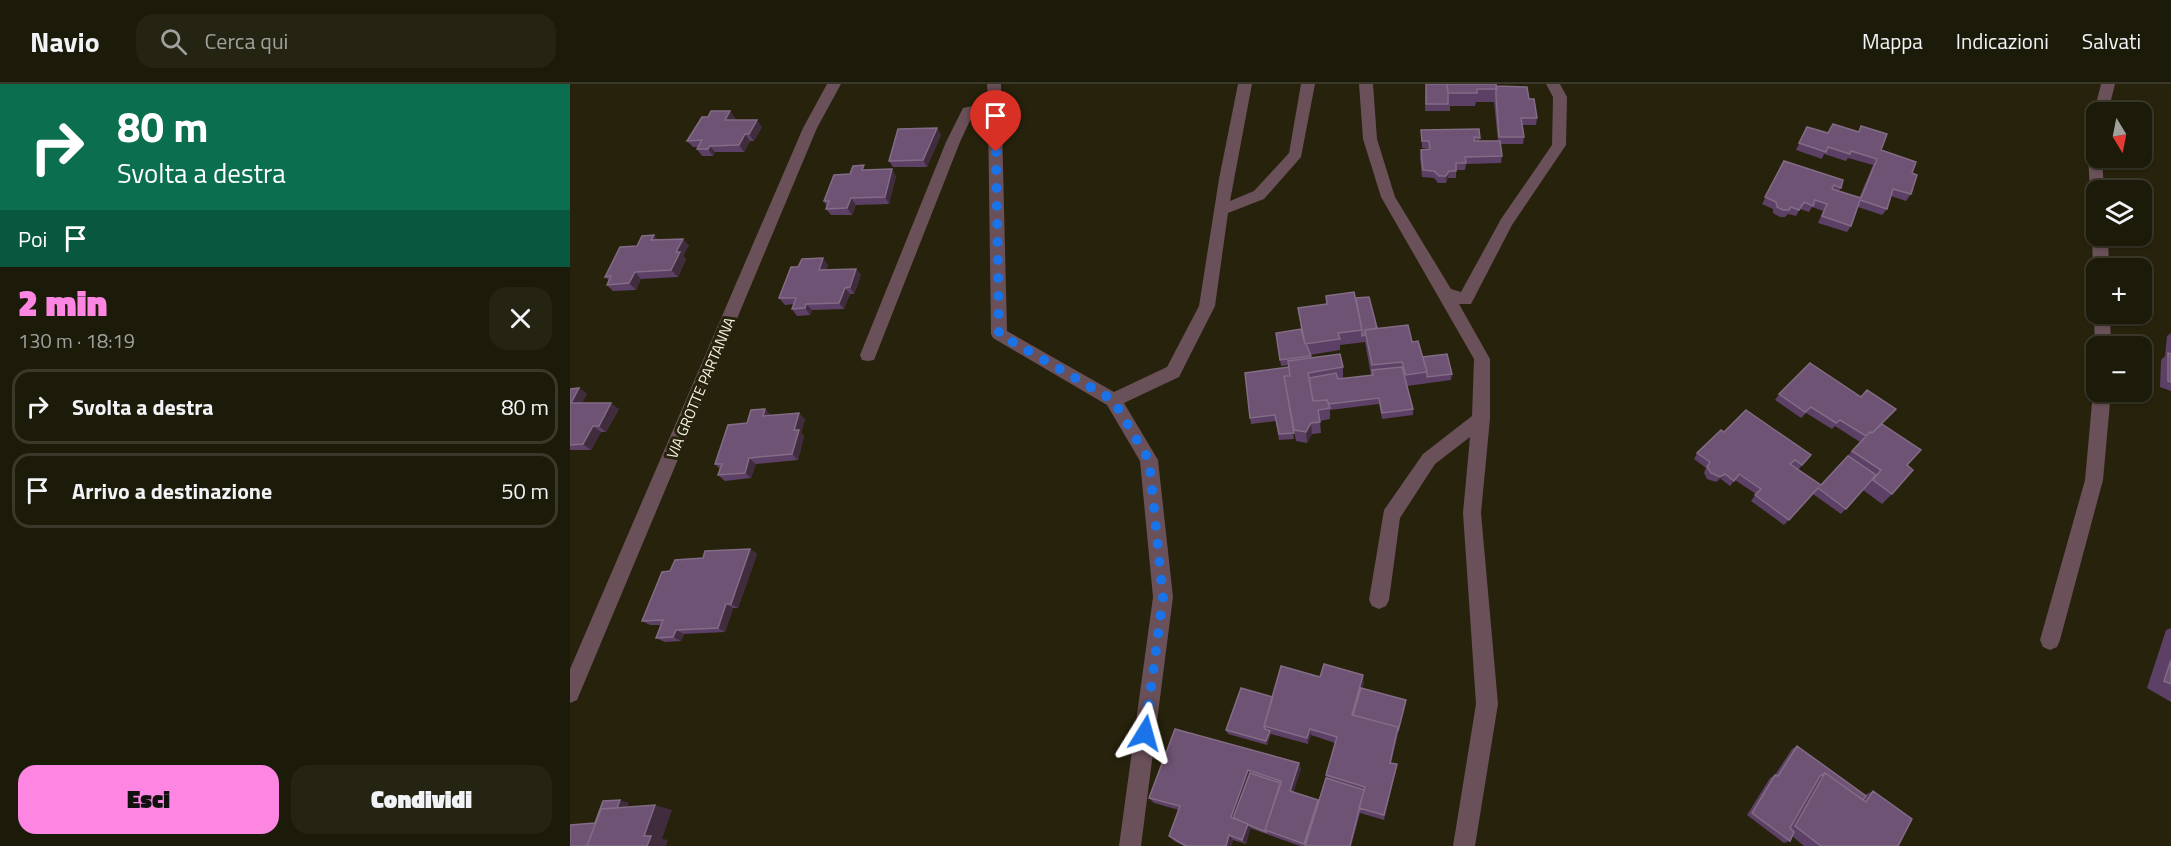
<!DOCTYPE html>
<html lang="it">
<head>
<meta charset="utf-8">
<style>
	:root { --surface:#1c1a09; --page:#252312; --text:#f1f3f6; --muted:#a0a19c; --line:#3a382a; --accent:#fd86e2 }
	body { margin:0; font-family:"Titillium Web",sans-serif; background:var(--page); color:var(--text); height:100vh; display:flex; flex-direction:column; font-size:22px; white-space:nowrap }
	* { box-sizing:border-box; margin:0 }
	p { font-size:20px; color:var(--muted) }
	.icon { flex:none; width:33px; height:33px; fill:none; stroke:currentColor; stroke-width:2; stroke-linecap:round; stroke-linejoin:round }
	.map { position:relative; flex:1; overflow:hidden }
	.sheet { display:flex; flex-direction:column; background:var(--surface); width:570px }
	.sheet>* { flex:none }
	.banner { background:#0b6e4f; color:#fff; overflow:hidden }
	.needle { width:39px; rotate:170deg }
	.buttons { position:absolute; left:1516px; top:18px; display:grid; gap:12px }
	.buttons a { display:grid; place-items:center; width:66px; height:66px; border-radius:12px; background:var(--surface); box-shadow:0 2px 4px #0004,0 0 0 2px var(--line); font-size:30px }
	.pin { position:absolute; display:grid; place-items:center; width:51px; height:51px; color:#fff; margin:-62px -26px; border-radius:50% 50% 50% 0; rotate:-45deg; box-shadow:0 0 6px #0007 }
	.pin .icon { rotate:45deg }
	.me { position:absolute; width:66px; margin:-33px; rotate:8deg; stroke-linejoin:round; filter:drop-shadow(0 0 4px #0008) }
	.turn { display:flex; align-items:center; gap:21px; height:126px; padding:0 18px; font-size:27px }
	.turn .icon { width:78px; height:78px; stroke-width:2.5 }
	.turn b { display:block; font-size:42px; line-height:51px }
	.then { display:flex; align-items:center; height:57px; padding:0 18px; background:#0003; gap:12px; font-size:22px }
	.round { display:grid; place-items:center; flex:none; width:63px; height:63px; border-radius:18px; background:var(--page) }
	.headline { display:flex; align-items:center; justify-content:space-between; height:102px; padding:0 18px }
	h1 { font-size:36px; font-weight:800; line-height:45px; color:var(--accent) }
	.cta { display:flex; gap:12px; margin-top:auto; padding:12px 18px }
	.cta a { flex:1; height:69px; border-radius:18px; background:var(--accent); color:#111; font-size:24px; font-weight:800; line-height:69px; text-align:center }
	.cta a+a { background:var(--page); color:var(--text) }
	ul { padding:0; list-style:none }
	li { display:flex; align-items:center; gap:18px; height:75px; margin:0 12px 9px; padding:0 6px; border:3px solid var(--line); border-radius:18px }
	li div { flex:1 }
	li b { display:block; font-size:22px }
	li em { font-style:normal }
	header { display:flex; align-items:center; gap:36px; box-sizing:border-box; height:84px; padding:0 30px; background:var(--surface); border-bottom:2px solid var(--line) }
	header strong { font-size:28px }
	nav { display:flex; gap:33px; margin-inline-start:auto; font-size:21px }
	.search { width:420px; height:54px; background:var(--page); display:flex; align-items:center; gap:15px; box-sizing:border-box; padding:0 21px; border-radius:18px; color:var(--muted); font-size:22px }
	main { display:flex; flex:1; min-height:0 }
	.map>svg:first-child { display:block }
</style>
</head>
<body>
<header>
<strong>Navio</strong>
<div class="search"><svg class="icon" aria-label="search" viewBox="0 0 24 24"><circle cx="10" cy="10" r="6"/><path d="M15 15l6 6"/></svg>Cerca qui</div>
<nav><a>Mappa</a><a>Indicazioni</a><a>Salvati</a></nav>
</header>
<main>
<section class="sheet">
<div class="banner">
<div class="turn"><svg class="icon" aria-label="right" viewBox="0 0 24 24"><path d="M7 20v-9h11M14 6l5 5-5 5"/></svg><div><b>80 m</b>Svolta a destra</div></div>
<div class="then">Poi<svg class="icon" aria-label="arrive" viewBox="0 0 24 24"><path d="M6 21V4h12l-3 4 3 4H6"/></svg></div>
</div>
<div class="headline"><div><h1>2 min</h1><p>130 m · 18:19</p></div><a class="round"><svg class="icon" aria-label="close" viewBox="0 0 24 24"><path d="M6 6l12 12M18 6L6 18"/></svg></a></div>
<ul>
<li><svg class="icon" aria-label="right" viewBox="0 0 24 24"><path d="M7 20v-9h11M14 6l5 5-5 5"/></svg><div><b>Svolta a destra</b></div><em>80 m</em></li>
<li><svg class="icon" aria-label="arrive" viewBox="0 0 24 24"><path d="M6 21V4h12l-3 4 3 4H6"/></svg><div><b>Arrivo a destinazione</b></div><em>50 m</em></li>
</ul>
<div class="cta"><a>Esci</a><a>Condividi</a></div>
</section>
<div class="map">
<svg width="1601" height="762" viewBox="0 0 1601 762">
	<rect width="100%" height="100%" fill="#26220c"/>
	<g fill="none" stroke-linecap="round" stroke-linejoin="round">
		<!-- street -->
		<path fill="#6a5059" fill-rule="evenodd" d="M257 0H271L247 44 7 616 0 619V585L233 44Z
			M417 0H431L437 247 544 308 597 283 629 222 649 95 668 0H682L660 117 684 107 719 69 731 0H745L731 73 694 115 658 129 645 222 609 293 554 319 588 376 603 513 571 762H549L583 513 570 377 537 321 423 254 421 250 418 28 403 30 390 58 306 271 304 276 298 277 292 276 290 271 376 58 393 24 418 19Z
			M789 0H803L807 55 825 113 881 205 891 208 931 135 982 61 983 13 976 0H990L997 13 996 61 942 141 901 220H889L920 275V335L911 429 928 620 905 762H883L906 620 893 429 900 353 865 380 830 434 819 516 816 522 809 525 802 522 799 516 814 426 853 370 902 332 904 275 811 113 793 55Z
			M1531 0H1545L1538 28H1527V31L1524 28Z
			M1527 40V74H1532L1534 106H1527V111L1520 106 1517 55 1522 41Z
			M1525 148H1527V152H1538L1539 184H1527V188L1523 184 1522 152Z
			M1526 226 1527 230H1540L1541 262H1527V266L1525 262 1524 230Z
			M1527 303V308H1541L1533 396 1490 556 1487 563 1480 566 1473 563 1470 556 1515 396 1523 308Z"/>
	</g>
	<!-- wall -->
	<path fill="#5d4066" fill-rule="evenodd" d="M856 0 926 2 959 15 967 34 966 41H952L954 53 953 60H931L932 72 931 79 896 80 895 86H886V94H878L876 99H868L864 94 852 93 850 73 851 66H859L858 64H852L851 46 910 54 909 57H928L924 18H906L905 22H880V27H855Z
		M160 27 165 34 164 36 192 43 184 57H180L174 68H145L143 72H132L127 65 128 63H123L117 57 138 33Z
		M1291 42 1311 66 1342 89 1341 110 1336 117 1321 112 1317 125 1312 131 1288 123 1281 142 1277 148 1248 139 1253 127 1242 123 1239 128 1230 125 1226 132 1218 130 1215 133H1210L1203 129V125L1192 120 1214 77 1271 104 1269 107 1289 114 1303 81 1278 74 1276 77 1254 70 1252 75 1226 66 1237 43 1258 49 1288 48Z
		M367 44 371 51 357 83H323L319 77Z
		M296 86 326 92 319 120 286 121 282 131H261L256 125 257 123 254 117 280 90Z
		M88 156 119 161 113 172 116 175 108 193 71 195 66 206 43 207 37 201 39 196 35 193 67 162Z
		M258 181 256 186 286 185 291 191 284 210H280L274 225 242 226 240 231 227 232 222 225 224 220 215 221 209 214Z
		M756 212 786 214 807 244 842 258 853 273 882 290 881 296 837 302 843 325V331L812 335 809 320 760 326V335L750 337 751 349 742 350 737 359 726 357 718 316 724 355 709 356 706 337 681 340 680 334 719 283 718 281 711 282 706 249 731 246 728 224 757 221ZM795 258 801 291 773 295V283L741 274 740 271 770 266V261Z
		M1601 249V307L1590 303 1591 276 1595 272 1597 252Z
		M9 304 17 310 12 319 49 325 36 348H31L21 366H0V305Z
		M1209 310 1309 342 1337 381 1322 410 1312 420 1293 406 1271 430 1243 410 1214 441 1181 417 1186 410 1165 396 1160 402 1151 395 1146 398 1137 395 1134 389 1136 384 1124 375 1127 369 1154 348 1241 371 1228 386 1251 401 1290 358 1265 342 1262 345 1236 329 1231 334 1205 316Z
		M201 331 235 335 231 349 234 352 228 376 186 380 181 394 155 397 148 391 150 385 145 380 177 339Z
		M180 465 187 470 168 524H163L155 548 114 550 111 557 95 558 86 554 91 541H80L72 537 100 487 133 474Z
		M1601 544V618L1577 604 1596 546Z
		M750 593 794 599 792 604 836 616 821 679 826 686 814 736 790 729 781 762H730L680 744 676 760 663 756 661 762H614L604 757 599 752 609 726 584 719 579 714 605 645 731 685 723 708 748 719 756 694V691L765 659 741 651 738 660 701 650 697 661 658 650 656 646 703 613Z
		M1227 662 1295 711 1303 707 1328 762H1234L1222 752 1220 757 1214 759 1177 731 1200 694 1205 691 1222 665Z"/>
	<!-- shaded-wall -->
	<path fill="#402c3d" d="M160 27 165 34 160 43 155 36Z
		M187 36 192 43 184 57 179 50Z
		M367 44 371 51 357 83 353 76Z
		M175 50 180 57 174 68 169 61Z
		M140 62 145 68 143 72 138 65Z
		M322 85 326 92 319 120 315 113Z
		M879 87 878 94 876 99V92Z
		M281 114 286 121 282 131 277 124Z
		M84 151 90 158 81 156Z
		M113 155 119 161 113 172 116 175 108 193 101 186 106 168Z
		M253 174 258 181 254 193 249 186Z
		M286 185 291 191 284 210 280 203Z
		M65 188 71 195 66 206 59 199Z
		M275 204 280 210 274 225 269 219Z
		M236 220 242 226 240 231 235 224Z
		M9 304 17 310 9 325 1 319Z
		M41 319 49 325 36 348 29 342Z
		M195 325 201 331 193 332Z
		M229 329 235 335 231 349 234 352 228 376 222 370 224 346Z
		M741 339 742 350 737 359 736 348Z
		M23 342 31 348 21 366 13 360Z
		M179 374 186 380 181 394 175 389Z
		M1155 390 1151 395 1146 398 1150 393Z
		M180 465 187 470 168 524 161 520Z
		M156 520 163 524 155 548 148 544Z
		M106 546 114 550 111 557 103 553Z
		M793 591 794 599 783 634 782 631Z
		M836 616V620L819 684 820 679Z
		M740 645 741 651 738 660 737 654Z
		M700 647 701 650 697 661 696 657Z
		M729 679 731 685 722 713 720 707Z
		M827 680 826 686 814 736V731Z
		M678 686 681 692 664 736 661 733Z
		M50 716 59 719 55 730 45 727Z
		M748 716 749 721 735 762 734 760Z
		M85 721 102 726 92 755 98 756 96 762H77L74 752Z
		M789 727 781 762H780Z
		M678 740 681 744 676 760 672 756Z
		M659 751 663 756 661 762H656Z"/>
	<!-- building -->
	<path fill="#6e5374" stroke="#836c86" stroke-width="1.5" d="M856 0H877L878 9V20H856Z
		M877 0H926L927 5H907V9H878Z
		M926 2 957 3 959 15H964L967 34H951L954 53H929L926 13Z
		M141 27H160L155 36H187L179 50H175L169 61 140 62 138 65H127L132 56 117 57 132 33H138Z
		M1263 40 1289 48 1291 42 1317 50 1311 66 1346 78 1342 89 1347 91 1341 110 1323 105 1317 125 1290 116 1281 142 1252 132 1257 120 1245 116 1243 122 1234 118 1229 126 1221 123 1219 126H1213L1207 123 1206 118 1195 113 1214 77 1273 96 1271 104 1264 101 1262 105 1291 114 1307 75 1281 67 1280 70 1258 63 1256 68 1229 59 1237 43 1258 49Z
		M367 44 353 76 319 77 328 45Z
		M909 45 910 54 904 53V57H930L932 72 895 73 896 79H886V87H879L876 92H869L864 87 853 86 851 66 860 65 859 57H852L851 46Z
		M294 81 292 86 322 85 315 113 281 114 277 124 256 125 259 117H254L264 91 280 90 283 82Z
		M84 151 81 156 113 155 106 168H110L101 186 65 188 59 199 37 201 41 192 35 193 50 163 67 162 72 152Z
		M253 174 249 186 286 185 280 203 275 204 269 219 236 220 235 224 222 225 226 214H209L221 183H228L232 175Z
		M784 208 792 246 768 249 770 255 735 260 728 224 757 220 756 212Z
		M799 213 807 244 795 246V251L792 252V246L786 214Z
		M838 241 842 258 848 257 857 288 836 291 832 278 802 281 795 246Z
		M731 245 735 260H736L741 272 710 276 706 249Z
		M1598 269 1601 270V298L1598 297Z
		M770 270 773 283 738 289 743 317 757 316 760 324 748 326 750 338 741 339 736 348 724 346 714 292H720L718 277Z
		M877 270 882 290 857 293V288L853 273Z
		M1240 279 1291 313 1297 306 1326 325 1302 349 1300 348 1296 352 1270 336 1266 339 1241 323 1235 328 1209 310Z
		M719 283 720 292H714L724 349 709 350 705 331 680 334 675 289Z
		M832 283 843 325 812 329 809 314 759 320 757 316 743 317 739 294 766 289 768 295 803 291 802 286Z
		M9 304 1 319H41L29 342H23L13 360 0 361V305Z
		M195 325 193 332 229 329 224 346H229L222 370 179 374 175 389 148 391 152 380H145L158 341 177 339 181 326Z
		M1176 326 1241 371 1232 381 1225 376 1220 380 1251 401 1278 372 1306 391 1276 425 1248 404 1219 436 1185 411 1191 405 1169 390 1164 397 1155 390 1150 393 1141 389 1137 383 1140 378 1127 369 1151 346 1154 348Z
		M1312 340 1351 366 1337 381 1343 386 1322 410 1303 396 1311 386 1282 367 1300 348 1302 349Z
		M180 465 161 520H156L148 544 106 546 103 553 86 554 93 536 72 537 92 488 100 487 105 476 133 474 135 467Z
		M1601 576V600L1594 597Z
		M754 580 793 591 782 631 828 643 820 679 827 680 814 731 789 724 795 703 756 691 767 653 740 645 737 654 694 642 711 582 750 593Z
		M671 604 703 613 694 642 695 645 700 647 696 657 656 646Z
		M791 604 836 616 828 647V643L783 631Z
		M605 645 729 679 720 707 748 716 734 760 695 746 711 697 678 686 661 733 678 740 672 756 659 751 656 762H616L599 752 610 722 579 714Z
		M1227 662 1296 712 1293 716 1255 689 1250 692 1220 744 1224 748 1220 757 1182 729 1205 691 1208 692Z
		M680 689 711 699 695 746 696 748 679 741 678 740 663 734Z
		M1255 689 1296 718 1303 707 1342 735 1328 762H1251L1225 742Z
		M756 694 794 706 780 762H735Z
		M50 716 47 724 31 725 17 762H0V741L25 739 33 717Z
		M85 721 74 752H81L77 762H17L31 725Z"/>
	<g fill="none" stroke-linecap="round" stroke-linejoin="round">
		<!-- route -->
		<path stroke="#1a73e8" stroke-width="10" stroke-dasharray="0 18" d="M426 68 429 250 543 316 579 376 593 513 575 649"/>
	</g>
	<g text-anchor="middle" stroke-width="6" stroke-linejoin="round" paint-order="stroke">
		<!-- street labels -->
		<g font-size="15" fill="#f4f2e4" stroke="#26220c">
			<text transform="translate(131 304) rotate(-67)" y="5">VIA GROTTE PARTANNA</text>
		</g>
	</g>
</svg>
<div class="buttons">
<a><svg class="needle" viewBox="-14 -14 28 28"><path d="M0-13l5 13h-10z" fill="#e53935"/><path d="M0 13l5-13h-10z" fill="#a0a19c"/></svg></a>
<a><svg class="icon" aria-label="layers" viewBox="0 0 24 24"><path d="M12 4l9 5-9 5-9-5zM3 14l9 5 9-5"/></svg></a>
<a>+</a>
<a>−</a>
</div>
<div class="pin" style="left:426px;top:68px;background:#d93025"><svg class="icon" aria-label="arrive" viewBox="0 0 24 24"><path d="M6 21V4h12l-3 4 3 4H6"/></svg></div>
<svg class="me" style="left:575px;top:649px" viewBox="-20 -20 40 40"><path d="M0-17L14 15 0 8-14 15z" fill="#1a73e8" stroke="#fff" stroke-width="4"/></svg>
</div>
</main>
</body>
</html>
